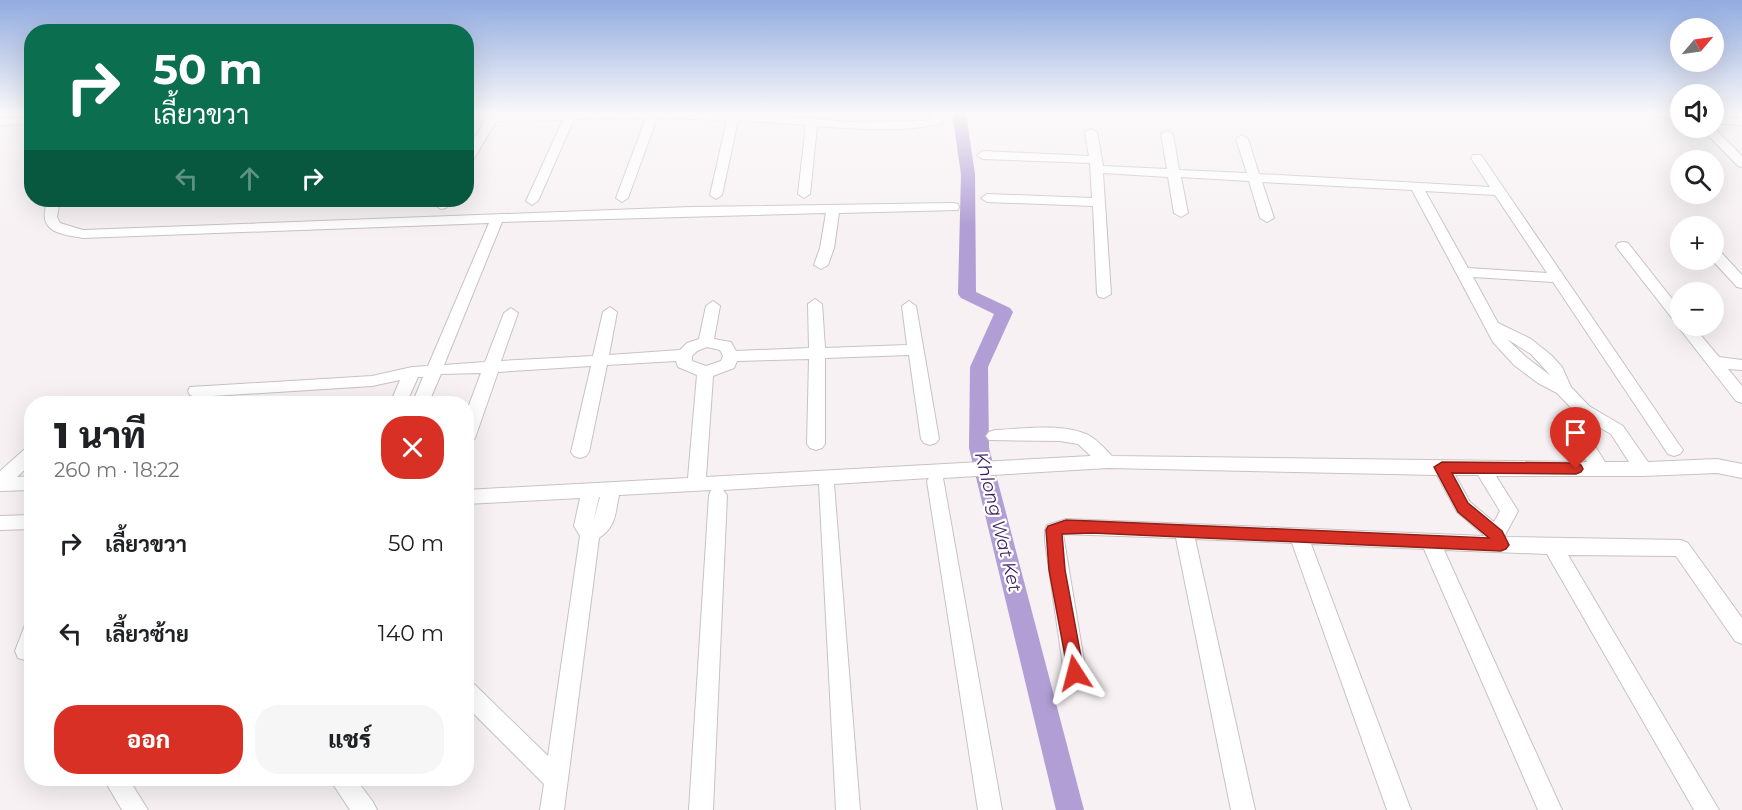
<!DOCTYPE html>
<html lang="th">
<head>
<meta charset="utf-8">
<style>
	:root { --surface:#fff; --page:#f6f6f6; --text:#202124; --muted:#757577; --accent:#d93025 }
	body { margin:0; font-family:Montserrat,Sarabun,sans-serif; background:var(--page); color:var(--text); height:100vh; display:flex; flex-direction:column; font-size:22px; white-space:nowrap }
	* { box-sizing:border-box; margin:0 }
	p { font-size:20px; color:var(--muted) }
	.icon { flex:none; width:33px; height:33px; fill:none; stroke:currentColor; stroke-width:2; stroke-linecap:round; stroke-linejoin:round }
	.map { position:relative; flex:1; overflow:hidden }
	.drawer { position:absolute; left:24px; top:396px; width:450px; height:390px; display:flex; flex-direction:column; background:var(--surface); border-radius:24px; box-shadow:0 6px 24px #0002 }
	.drawer>* { flex:none }
	.banner { position:absolute; left:24px; top:24px; width:450px; height:183px; border-radius:24px; box-shadow:0 6px 24px #0002; background:#0b6e4f; color:#fff; overflow:hidden }
	.needle { width:39px; rotate:61deg }
	.buttons { position:absolute; left:1670px; top:18px; display:grid; gap:12px }
	.buttons a { display:grid; place-items:center; width:54px; height:54px; border-radius:50%; background:var(--surface); box-shadow:0 6px 24px #0002; font-size:30px }
	.pin { position:absolute; display:grid; place-items:center; width:51px; height:51px; color:#fff; margin:-62px -26px; border-radius:50% 50% 50% 0; rotate:-45deg; box-shadow:0 0 6px #0007 }
	.pin .icon { rotate:45deg }
	.me { position:absolute; width:66px; margin:-33px; rotate:351deg; stroke-linejoin:round; filter:drop-shadow(0 0 4px #0008) }
	.turn { display:flex; align-items:center; gap:21px; height:126px; padding:0 30px; font-size:27px }
	.turn .icon { width:78px; height:78px; stroke-width:2.5 }
	.turn b { display:block; font-size:42px; line-height:51px }
	.lanes { display:flex; align-items:center; height:57px; padding:0 30px; background:#0003; justify-content:center; gap:30px; direction:ltr }
	.lanes .off { opacity:.35 }
	.round { display:grid; place-items:center; flex:none; width:63px; height:63px; border-radius:24px; background:var(--page) }
	.head { display:flex; align-items:center; justify-content:space-between; height:102px; padding:0 30px }
	h1 { font-size:36px; font-weight:800; line-height:45px }
	.primary-button { display:flex; gap:12px; margin-top:auto; padding:12px 30px }
	.primary-button a { flex:1; height:69px; border-radius:24px; background:var(--accent); color:#fff; font-size:24px; font-weight:800; line-height:69px; text-align:center }
	.primary-button a+a { background:var(--page); color:var(--text) }
	ul { padding:0; list-style:none }
	li { display:flex; align-items:center; gap:18px; height:90px; padding:0 30px }
	li div { flex:1 }
	li b { display:block; font-size:22px }
	li em { font-style:normal }
	.map>svg:first-child { display:block }
</style>
</head>
<body>
<div class="map">
<svg width="1742" height="810" viewBox="0 0 1742 810">
	<rect width="100%" height="100%" fill="#f7f1f3"/>
	<g fill="none" stroke-linecap="round" stroke-linejoin="round">
		<!-- canal -->
		<path fill="#b09ed4" fill-rule="evenodd" d="M952 113H966L975 174 976 292 1010 308 1013 312 988 367 989 448 1084 810H1056L969 448 970 367 994 314 961 298 958 294 961 174Z"/>
		<defs>
			<path id="minor" d="M529 113H736L851 122 923 121 932 119V113H944L942 123C903 133 858 129 817 126L810 194 804 198 798 194 806 125 738 120 722 195 716 199 710 195 727 120 657 118 628 198 622 202 616 198 646 118 574 119 538 201 532 205 526 201 563 120 496 121 472 162 466 166V151L485 121H466V115Z
				M1644 113H1680V119L1649 116Z
				M1713 117 1742 119V125L1713 123Z
				M32 118V124L0 125V119Z
				M1713 127 1742 156V167L1738 166 1701 128Z
				M1091 129 1097 132 1103 166 1167 169 1161 134 1167 131 1173 134 1179 170 1247 173 1236 139 1242 135 1248 139 1259 174 1490 187 1471 158 1473 155H1481L1680 446 1683 450 1680 454 1674 456 1668 454 1553 282 1473 277 1498 323 1531 339 1551 355 1562 367 1571 387 1589 406 1623 426 1648 462 1717 459 1742 464V478L1717 473 1643 476H1496L1518 511 1504 537 1681 540 1688 543 1742 618V644L1735 641 1676 556 1568 555 1719 810H1694L1547 554 1444 550 1562 810H1538L1424 549 1311 544 1411 810H1387L1292 543 1195 539 1255 810H1231L1176 538 1063 534 1086 673 1083 680 1075 683 1067 680 1064 673 1045 541V530L1047 525 1066 519 1485 536 1457 512 1437 475 1108 468 943 478 1002 810H978L927 481 929 478 834 484 860 810H836L819 484 723 490 727 495 713 810H689L709 495 711 490 619 495C615 514 616 527 599 538L564 810H540L544 784 466 706V681L474 684 548 756 580 536 574 526 580 498 466 504V490L688 478 697 375 678 367 676 361 607 365 589 452 586 456 580 458 574 456 571 452 591 366 498 372 475 438 472 442 466 444V413L481 373 441 374 428 404H412L423 377H418L406 404H390L400 380 372 386 196 397 190 395 188 391 190 387 372 376 412 367 428 366 489 223 83 238C58 234 36 231 48 200H60L57 217 60 223 83 230 691 207 953 203 958 204 959 207 958 210 839 213 834 248 828 265 821 269 814 265 820 248 826 213 502 222 444 365 485 362 504 313 511 308 518 313 501 361 593 356 603 312 610 307 617 312 609 355 680 350 687 343 699 339 706 306 713 301 720 306 714 339 731 342 736 351 809 348 808 304 815 299 822 304 825 348 907 345 902 306 909 301 916 306 939 439 936 443 930 445 924 443 921 439 909 355 825 358V444L822 448 816 450 810 448 807 444 809 359 737 361 734 368 713 376 706 477 1091 456 1078 444 1060 441 989 440 986 436 989 432 995 430C1023 429 1059 423 1086 434 1096 438 1105 449 1112 456L1587 462 1566 427 1574 411 1557 393 1538 383 1514 365 1493 342 1412 190 1262 182 1274 218 1267 222 1260 218 1249 181 1181 177 1188 213 1181 217 1174 213 1168 177 1103 173 1111 294 1104 298 1099 297 1097 294 1093 206 987 202 981 198 987 194 1092 198 1090 163 983 159 977 155 983 151 1089 156 1085 132ZM1425 191 1495 195 1547 273 1468 268ZM1507 339 1531 354 1551 376 1526 357ZM707 347 720 350 723 356 721 361 706 366 692 361V356L697 351ZM1586 420 1611 434 1629 462H1605L1583 427ZM1455 475H1478L1500 511 1494 522 1470 502ZM599 497H600L593 523Z
				M438 200H450L446 208 441 209 435 205Z
				M1623 242 1628 243 1680 309V326H1693L1719 357 1742 360V370L1728 369 1742 386V403L1736 401 1680 329 1677 326 1679 323 1675 322 1618 249 1616 246 1618 243Z
				M1713 248 1718 249 1742 275V288L1737 287 1712 260Z
				M32 446V463L17 477 32 476V490L0 491V471L26 448Z
				M32 515V529L0 530V516Z
				M32 622V658L25 660 18 658 15 651 25 625Z
				M103 778H128L148 810H122Z
				M329 778H355L373 802 377 810H350Z"/>
		</defs>
		<!-- minor casing -->
		<use href="#minor" stroke="#c8c2c3" stroke-width="2"/>
		<!-- minor -->
		<use href="#minor" fill="#fff" fill-rule="evenodd"/>
	</g>
	<!-- sky -->
	<linearGradient id="sky" x2="0" y2="1"><stop stop-color="#91abe0"/><stop offset="0.5" stop-color="#fbf9fa"/><stop offset="1" stop-color="#fbf9fa" stop-opacity="0"/></linearGradient>
	<rect width="1742" height="227" fill="url(#sky)"/>
	<!-- route -->
	<path fill="#d93025" stroke="#8d1f18" stroke-width="1.5" d="M1442 462 1576 463 1581 465 1583 469 1581 472 1576 474 1452 473 1468 503 1502 531 1509 545 1506 549 1501 551 1092 533 1062 534 1065 570 1084 673 1081 678 1075 681 1069 678 1049 570 1046 530 1048 526 1066 520 1092 521 1489 538 1458 512 1434 467Z"/>
	<g text-anchor="middle" stroke-width="4.5" stroke-linejoin="round" paint-order="stroke">
		<!-- water labels -->
		<g font-size="18" font-style="italic" fill="#3a1f5f" stroke="#fff">
			<text transform="translate(998 522) rotate(76)" y="6">Khlong Wat Ket</text>
		</g>
	</g>
</svg>
<div class="buttons">
<a><svg class="needle" viewBox="-14 -14 28 28"><path d="M0-13l5 13h-10z" fill="#e53935"/><path d="M0 13l5-13h-10z" fill="#757577"/></svg></a>
<a><svg class="icon" aria-label="sound" viewBox="0 0 24 24"><path d="M4 9h4l5-4v14l-5-4H4zM17 9q2 3 0 6"/></svg></a>
<a><svg class="icon" aria-label="search" viewBox="0 0 24 24"><circle cx="10" cy="10" r="6"/><path d="M15 15l6 6"/></svg></a>
<a>+</a>
<a>−</a>
</div>
<div class="pin" style="left:1576px;top:469px;background:#d93025"><svg class="icon" aria-label="arrive" viewBox="0 0 24 24"><path d="M6 21V4h12l-3 4 3 4H6"/></svg></div>
<svg class="me" style="left:1075px;top:673px" viewBox="-20 -20 40 40"><path d="M0-17L14 15 0 8-14 15z" fill="#d93025" stroke="#fff" stroke-width="4"/></svg>
<div class="banner">
<div class="turn"><svg class="icon" aria-label="right" viewBox="0 0 24 24"><path d="M7 20v-9h11M14 6l5 5-5 5"/></svg><div><b>50 m</b>เลี้ยวขวา</div></div>
<div class="lanes"><svg class="icon off" aria-label="left" viewBox="0 0 24 24"><path d="M17 20v-9H6M10 6l-5 5 5 5"/></svg><svg class="icon off" aria-label="ahead" viewBox="0 0 24 24"><path d="M12 20V5M6 11l6-6 6 6"/></svg><svg class="icon" aria-label="right" viewBox="0 0 24 24"><path d="M7 20v-9h11M14 6l5 5-5 5"/></svg></div>
</div>
<section class="drawer">
<div class="head"><div><h1>1 นาที</h1><p>260 m · 18:22</p></div><a class="round" style="background:#d93025;color:#fff"><svg class="icon" aria-label="close" viewBox="0 0 24 24"><path d="M6 6l12 12M18 6L6 18"/></svg></a></div>
<ul>
<li><svg class="icon" aria-label="right" viewBox="0 0 24 24"><path d="M7 20v-9h11M14 6l5 5-5 5"/></svg><div><b>เลี้ยวขวา</b></div><em>50 m</em></li>
<li><svg class="icon" aria-label="left" viewBox="0 0 24 24"><path d="M17 20v-9H6M10 6l-5 5 5 5"/></svg><div><b>เลี้ยวซ้าย</b></div><em>140 m</em></li>
</ul>
<div class="primary-button"><a>ออก</a><a>แชร์</a></div>
</section>
</div>
</body>
</html>
